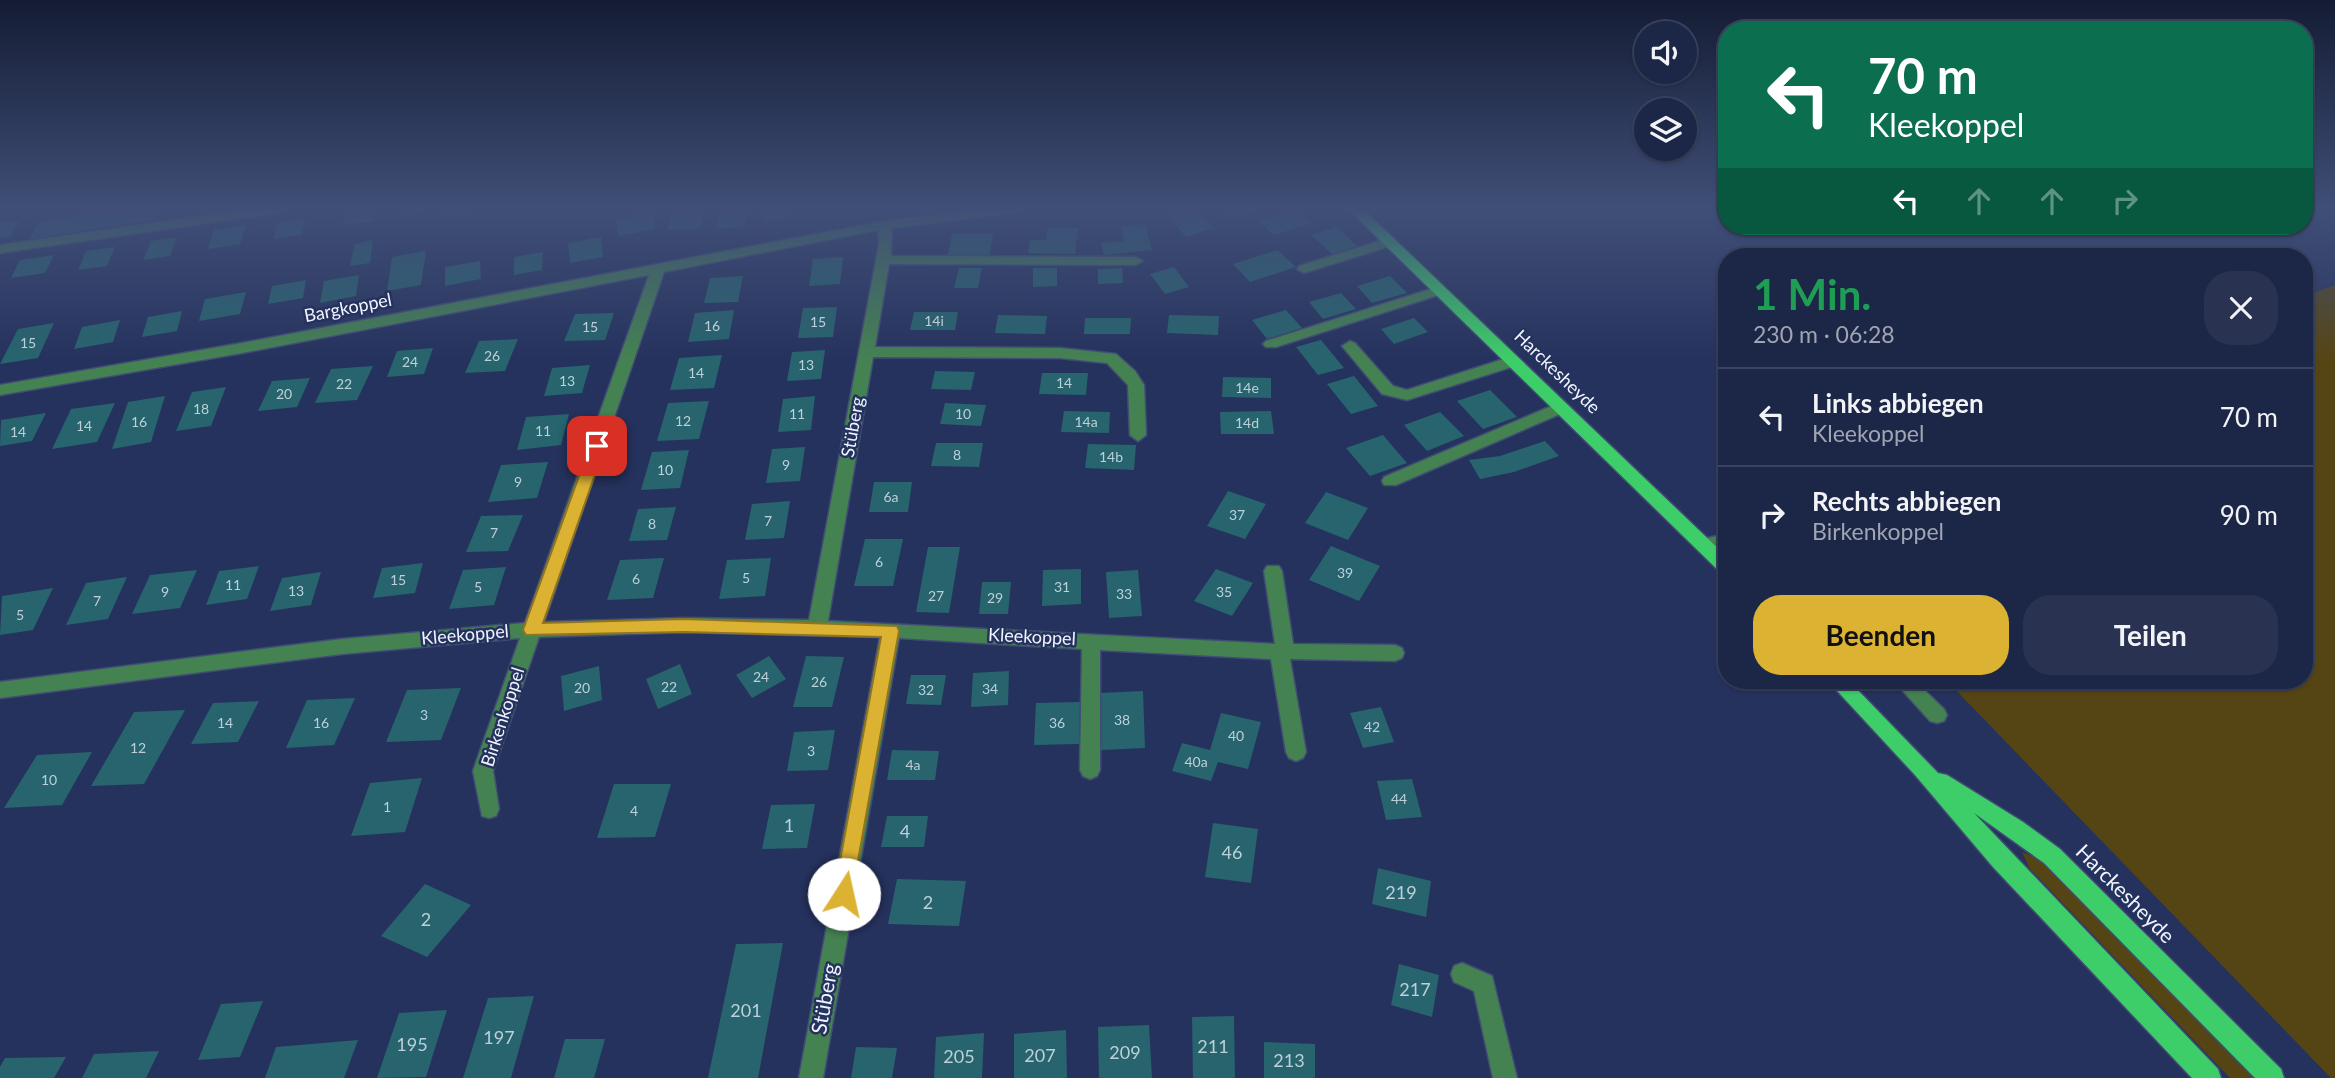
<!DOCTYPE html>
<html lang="de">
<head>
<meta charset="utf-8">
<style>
	:root { --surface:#1c2646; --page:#293251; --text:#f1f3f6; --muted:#a0a5b3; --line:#3a435f; --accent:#dcb233 }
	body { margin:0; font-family:Lato,sans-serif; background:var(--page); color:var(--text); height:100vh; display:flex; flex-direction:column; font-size:26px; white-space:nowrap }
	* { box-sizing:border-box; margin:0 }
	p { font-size:23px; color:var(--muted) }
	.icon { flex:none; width:38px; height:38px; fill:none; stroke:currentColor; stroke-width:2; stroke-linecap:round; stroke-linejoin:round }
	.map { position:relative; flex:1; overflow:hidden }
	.drawer { position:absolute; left:1718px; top:248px; width:595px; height:441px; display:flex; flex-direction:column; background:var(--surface); border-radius:28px; box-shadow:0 2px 5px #0004,0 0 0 2px var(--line) }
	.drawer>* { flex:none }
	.hud { position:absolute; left:1718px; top:21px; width:595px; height:214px; border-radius:28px; box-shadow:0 2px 5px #0004,0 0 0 2px var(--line); background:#0b6e4f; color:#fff; overflow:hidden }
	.fabs { position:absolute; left:1634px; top:21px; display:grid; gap:14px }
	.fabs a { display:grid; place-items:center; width:63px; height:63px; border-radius:50%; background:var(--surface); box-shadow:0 2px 5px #0004,0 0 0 2px var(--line); font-size:35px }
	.pin { position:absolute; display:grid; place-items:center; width:60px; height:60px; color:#fff; margin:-30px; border-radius:14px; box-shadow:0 4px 10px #0006 }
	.me { position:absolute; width:77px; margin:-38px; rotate:10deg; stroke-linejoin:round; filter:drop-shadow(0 0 5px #0008) }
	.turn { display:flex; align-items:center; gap:24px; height:147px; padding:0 35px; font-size:32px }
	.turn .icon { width:91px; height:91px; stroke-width:2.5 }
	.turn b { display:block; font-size:49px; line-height:60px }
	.lanes { display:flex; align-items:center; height:66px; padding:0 35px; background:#0003; justify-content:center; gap:35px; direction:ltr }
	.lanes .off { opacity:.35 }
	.round { display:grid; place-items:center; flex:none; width:74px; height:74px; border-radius:28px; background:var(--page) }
	.overview { display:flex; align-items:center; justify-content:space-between; height:119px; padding:0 35px }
	h1 { font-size:42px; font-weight:700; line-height:52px; color:#1e9e55 }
	.button { display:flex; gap:14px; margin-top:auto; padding:14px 35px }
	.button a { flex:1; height:80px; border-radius:28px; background:var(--accent); color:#111; font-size:28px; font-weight:700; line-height:80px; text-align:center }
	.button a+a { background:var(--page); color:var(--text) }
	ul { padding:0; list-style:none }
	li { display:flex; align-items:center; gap:21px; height:98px; padding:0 35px; border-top:2px solid var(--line) }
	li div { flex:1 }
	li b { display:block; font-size:26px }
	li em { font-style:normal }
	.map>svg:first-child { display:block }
</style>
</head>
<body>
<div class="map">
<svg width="2335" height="1078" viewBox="0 0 2335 1078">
	<rect width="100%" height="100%" fill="#25325d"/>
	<!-- green -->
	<path fill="#564514" d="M2335 285V1078H2331L1947 681H2305V296Z
		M2022 852 2046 862 2256 1078H2230L2030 869Z"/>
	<!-- building -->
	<path fill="#27646d" d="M122 209H156L153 220 30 239 38 222Z
		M376 209 374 221 343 225 346 210Z
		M400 209H426V212L399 216Z
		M448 209H473L471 215 445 218Z
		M703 209 700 228 668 230 672 210Z
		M720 209H747L744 227 716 229Z
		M765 209H791L789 219 763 220Z
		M1190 209H1196L1214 228 1186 237 1168 216Z
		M1223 209H1261V210L1231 218Z
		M1296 210 1311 223 1274 235 1259 221Z
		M653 212 655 229 618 236 616 219Z
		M306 218 301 235 273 239 278 222Z
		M19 220 11 236 0 238V223Z
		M1145 224 1152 250 1104 255 1101 243 1124 241 1121 226Z
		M246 225 240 244 208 249 214 230Z
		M1337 227 1357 246 1332 254 1311 235Z
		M1048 228H1078L1075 254 1028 253 1030 240H1046Z
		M952 234H993L990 255H948Z
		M177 237 170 256 143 260 151 241Z
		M601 237 603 257 570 263 568 243Z
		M373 240 370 263 350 266 355 244Z
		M115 247 107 266 78 270 86 251Z
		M1278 250 1296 267 1250 282 1233 264Z
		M426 251 421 285 387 291 392 257Z
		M543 252 542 270 514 275V257Z
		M54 255 45 273 11 278 20 260Z
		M843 257 840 284 809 286 813 259Z
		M480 261 481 279 445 286V267Z
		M1174 267 1189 287 1165 294 1150 274Z
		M959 268H982L978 288H954Z
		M1033 268H1057V286L1033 287Z
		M1122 268 1123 283 1098 284V269Z
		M359 275 356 296 320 303 324 281Z
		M743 276 738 302 704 303 710 278Z
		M1390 276 1407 293 1372 303 1357 286Z
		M306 280 303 298 268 304 272 286Z
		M246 292 240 314 199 321 205 299Z
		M1341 293 1356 309 1323 319 1309 302Z
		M837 307 833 337 798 338 803 308Z
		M734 310 729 339 688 342 695 313Z
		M1286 310 1302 328 1267 339 1252 320Z
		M182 311 177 331 142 337 148 317Z
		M914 312H958L955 330H910Z
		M614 313 605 340 564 341 575 314Z
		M998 315 1047 316 1045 334 995 333Z
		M1169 315 1219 316 1218 335 1167 333Z
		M1085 318H1131L1130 334H1084Z
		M1414 318 1428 332 1394 344 1381 329Z
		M120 320 113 342 74 349 82 327Z
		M54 323 38 358 0 364 18 329Z
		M518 339 505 371 465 373 479 341Z
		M1321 340 1344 368 1318 375 1296 347Z
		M433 348 424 374 387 377 397 351Z
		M825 350 821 379 787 381 792 352Z
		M722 355 714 388 670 390 679 358Z
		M590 365 582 393 544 396 552 368Z
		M373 366 357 400 315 403 331 369Z
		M935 371 975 372 971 390 931 389Z
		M1042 373H1088L1086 395 1039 394Z
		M1354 376 1378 406 1351 414 1327 384Z
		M1223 377 1271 378V398L1222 397Z
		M310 378 297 407 258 411 272 381Z
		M226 387 211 426 176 431 192 392Z
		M1490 390 1517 417 1483 429 1457 401Z
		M165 396 151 442 112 449 128 402Z
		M815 396 811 430 778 432 783 399Z
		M709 401 699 439 657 441 668 403Z
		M115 403 97 442 52 449 71 409Z
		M945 403 986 405 981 426 940 424Z
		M1064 411 1110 412 1109 433 1061 432Z
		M1271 411 1274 434H1221L1220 412Z
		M1440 412 1464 436 1427 451 1404 425Z
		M46 413 32 441 0 446 1 420Z
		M569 414 561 445 517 450 526 417Z
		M1383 435 1407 463 1370 476 1346 448Z
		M1545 441 1559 456 1514 472 1480 479 1469 460 1500 456Z
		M936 443H983L979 467 931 466Z
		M1088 444 1136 445 1134 470 1085 468Z
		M805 447 800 481 766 483 772 449Z
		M689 450 680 488 641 490 652 452Z
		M548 462 537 498 488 502 501 465Z
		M874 482H912L908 512H869Z
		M1228 491 1266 504 1245 539 1207 526Z
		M1326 492 1368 508 1348 540 1305 523Z
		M790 501 784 538 745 540 752 504Z
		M676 507 667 540 629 541 638 509Z
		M523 515 508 551 466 552 481 516Z
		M865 539H903L893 586H854Z
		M1331 546 1380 566 1359 601 1309 580Z
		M928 547H960L949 613 916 612Z
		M664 558 653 598 607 600 620 560Z
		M771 558 765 596 719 599 727 560Z
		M423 563 415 593 373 598 382 568Z
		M259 566 247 599 206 605 219 571Z
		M506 567 494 605 449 609 463 570Z
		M1081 569V604L1042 606 1043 570Z
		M1216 569 1253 583 1232 616 1194 601Z
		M197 570 180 608 132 614 150 575Z
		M1138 570 1142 616 1109 618 1106 572Z
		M321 572 311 605 270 611 282 578Z
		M127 577 108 619 66 625 86 583Z
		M982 582H1011L1008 614H979Z
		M53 588 33 630 0 635 2 596Z
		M769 656 786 679 752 698 736 675Z
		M806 656 844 657 832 707H793Z
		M680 664 692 694 658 709 646 679Z
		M599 666 602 700 564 711 561 676Z
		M1009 671 1008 705 971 707 973 673Z
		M911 675H946L941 705 906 704Z
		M461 688 441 740 386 742 407 690Z
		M1143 691 1145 748 1101 750 1099 693Z
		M355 698 334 745 286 748 307 700Z
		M259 701 238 742 191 744 213 703Z
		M1080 702 1079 744 1034 745 1036 703Z
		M1381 707 1394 742 1363 748 1350 713Z
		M185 710 144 784 91 786 134 712Z
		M1221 713 1261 722 1248 769 1218 762 1211 781 1172 771 1182 743 1210 750Z
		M835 730 828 770 787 771 794 732Z
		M892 750 939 751 935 780H887Z
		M92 752 62 805 4 808 37 755Z
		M422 778 405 832 351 836 370 783Z
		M1412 779 1422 817 1386 820 1377 781Z
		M614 784H671L655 837 597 838Z
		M815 804 807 848 762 849 771 805Z
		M887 816H928L924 847H881Z
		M1213 823 1258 829 1251 883 1205 877Z
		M1378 868 1431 881 1426 917 1372 904Z
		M897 879 966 881 959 926 888 924Z
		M425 884 471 905 427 957 381 936Z
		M783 943 758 1078H708L736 944Z
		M1399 964 1439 975 1432 1017 1391 1005Z
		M534 996 511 1078H463L488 998Z
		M263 1001 240 1057 198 1060 221 1004Z
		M447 1010 426 1077 377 1078 399 1013Z
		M1234 1016 1235 1078H1193L1192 1017Z
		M1149 1025 1152 1078H1099L1098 1027Z
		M1066 1030 1067 1078H1014V1034Z
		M984 1033 982 1078H934L936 1037Z
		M565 1039H605L594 1078H554Z
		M358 1040 344 1078H265L276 1047Z
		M1264 1042 1315 1044V1078H1264Z
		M856 1047 897 1048 892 1078H851Z
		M159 1051 146 1078H82L94 1054Z
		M66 1057 54 1078H0V1067L5 1058Z"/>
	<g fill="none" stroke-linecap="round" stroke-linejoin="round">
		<defs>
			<path id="minor" d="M250 209H286L279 213 0 253V245Z
				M982 209H1023L1016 213 892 228 891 256 1136 257 1143 261 1136 265 889 264 875 347 1060 348 1116 354 1135 371 1144 385 1146 435 1138 441 1130 435 1128 385 1107 363 1060 358 873 357 828 621 1275 644 1264 571 1267 566H1279L1282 571 1293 644 1395 645 1402 648 1404 653 1402 658 1395 661 1290 659 1306 752 1303 758 1296 761 1289 758 1286 752 1271 659 1100 650V770L1097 776 1090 779 1083 776 1080 770 1082 649 899 638 823 1078H799L880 637 685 632 539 637 493 771 499 809 496 816 489 818 482 816 473 771 520 638 342 654 0 698V682L342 639 525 623 649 275 242 353 0 395V385L242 343 885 221ZM878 230 879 244 809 620 685 618 544 622 664 272Z
				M1389 238 1396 242 1394 245 1304 273 1297 269 1299 266Z
				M1440 286 1447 290 1445 293 1276 347H1266L1263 344 1266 341Z
				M1350 341 1355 343 1393 386 1407 390 1513 356 1521 361 1518 365 1407 400 1382 394 1342 346Z
				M1561 402 1569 407 1567 411 1396 485H1384L1382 481 1384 477Z
				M1727 534V546L1704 552 1698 550 1695 545 1698 540Z
				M1894 681H1915L1944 709 1947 715 1944 721 1937 723 1930 721Z
				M1462 963 1492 976 1517 1078H1493L1474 991 1454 982 1451 974 1454 966Z"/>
			<path id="major" d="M1348 209H1363L1727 557V575L1721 573Z
				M1828 681H1849L1938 773 1947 775 2023 822 2060 849 2281 1069 2284 1078H2255L2044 863 1974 813 2218 1069 2221 1078H2192L1993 867 1915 775Z"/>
		</defs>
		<!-- minor casing -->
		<use href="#minor" stroke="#414d74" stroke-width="3"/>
		<!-- major casing -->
		<use href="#major" stroke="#414d74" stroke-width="3"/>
		<!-- minor -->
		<use href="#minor" fill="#458252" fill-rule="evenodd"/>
		<!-- major -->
		<use href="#major" fill="#3ece69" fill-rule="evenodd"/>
	</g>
	<!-- sky -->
	<linearGradient id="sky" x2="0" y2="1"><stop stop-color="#141c33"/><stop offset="0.58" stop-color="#404f78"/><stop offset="1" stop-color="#404f78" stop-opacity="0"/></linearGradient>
	<rect width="2335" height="360" fill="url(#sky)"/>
	<!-- route -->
	<path fill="#dcb233" stroke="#8f7421" stroke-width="2" d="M597 441 605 446 543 623 684 619 897 626 899 631 851 900 844 903 837 900 834 894 881 637 684 632 526 635 523 630 590 446Z"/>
	<g text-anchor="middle" stroke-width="5" stroke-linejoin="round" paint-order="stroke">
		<!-- number labels -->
		<g font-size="14" fill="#bdd0da">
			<text x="934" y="326">14i</text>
			<text x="818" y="327">15</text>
			<text x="712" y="331">16</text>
			<text x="590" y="332">15</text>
			<text x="28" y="348">15</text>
			<text x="492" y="361">26</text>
			<text x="410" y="367">24</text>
			<text x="806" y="370">13</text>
			<text x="696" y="378">14</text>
			<text x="567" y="386">13</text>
			<text x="1064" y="388">14</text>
			<text x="344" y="389">22</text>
			<text x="1247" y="393">14e</text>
			<text x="284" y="399">20</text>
			<text x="201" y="414">18</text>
			<text x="797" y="419">11</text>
			<text x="963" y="419">10</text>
			<text x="683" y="426">12</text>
			<text x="139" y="427">16</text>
			<text x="1086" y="427">14a</text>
			<text x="1247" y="428">14d</text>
			<text x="84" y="431">14</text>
			<text x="543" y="436">11</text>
			<text x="18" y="437">14</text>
			<text x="957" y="460">8</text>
			<text x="1111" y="462">14b</text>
			<text x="786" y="470">9</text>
			<text x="665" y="475">10</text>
			<text x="518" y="487">9</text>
			<text x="891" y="502">6a</text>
			<text x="1237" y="520">37</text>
			<text x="768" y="526">7</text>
			<text x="652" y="529">8</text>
			<text x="494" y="538">7</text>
			<text x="879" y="567">6</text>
			<text x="1345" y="578">39</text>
			<text x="746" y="583">5</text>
			<text x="636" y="584">6</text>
			<text x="398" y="585">15</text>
			<text x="233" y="590">11</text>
			<text x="478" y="592">5</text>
			<text x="1062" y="592">31</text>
			<text x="296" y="596">13</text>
			<text x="165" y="597">9</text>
			<text x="1224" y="597">35</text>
			<text x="1124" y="599">33</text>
			<text x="936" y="601">27</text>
			<text x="995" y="603">29</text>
			<text x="97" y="606">7</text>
			<text x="20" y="620">5</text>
			<text x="761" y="682">24</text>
			<text x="819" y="687">26</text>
			<text x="669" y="692">22</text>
			<text x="582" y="693">20</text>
			<text x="990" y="694">34</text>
			<text x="926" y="695">32</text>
			<text x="424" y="720">3</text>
			<text x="1122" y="725">38</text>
			<text x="225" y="728">14</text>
			<text x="321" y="728">16</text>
			<text x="1057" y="728">36</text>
			<text x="1372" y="732">42</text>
			<text x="1236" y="741">40</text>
			<text x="138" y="753">12</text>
			<text x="811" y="756">3</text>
			<text x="1196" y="767">40a</text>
			<text x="913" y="770">4a</text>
			<text x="49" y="785">10</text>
			<text x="1399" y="804">44</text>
			<text x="387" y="812">1</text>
			<text x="634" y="816">4</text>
		</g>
		<!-- street labels -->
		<g font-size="18" fill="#eff4ff" stroke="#25325d">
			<text transform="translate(348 308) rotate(-11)" y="6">Bargkoppel</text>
			<text transform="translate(1557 372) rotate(44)" y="6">Harckesheyde</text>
			<text transform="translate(853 427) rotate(-80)" y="6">Stüberg</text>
			<text transform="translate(465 635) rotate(-5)" y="6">Kleekoppel</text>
			<text transform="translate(1032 637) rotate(3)" y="6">Kleekoppel</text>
			<text transform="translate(503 717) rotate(-72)" y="6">Birkenkoppel</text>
		</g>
		<!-- near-number labels -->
		<g font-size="18" fill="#bdd0da">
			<text x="789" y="832">1</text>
			<text x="905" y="838">4</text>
			<text x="1232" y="859">46</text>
			<text x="1401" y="899">219</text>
			<text x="928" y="909">2</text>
			<text x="426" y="926">2</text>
			<text x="1415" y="996">217</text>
			<text x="746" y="1017">201</text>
			<text x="499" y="1044">197</text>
			<text x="412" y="1051">195</text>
			<text x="1213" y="1053">211</text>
			<text x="1125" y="1059">209</text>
			<text x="1040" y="1062">207</text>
			<text x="959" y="1063">205</text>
			<text x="1289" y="1067">213</text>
		</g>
		<!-- near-street labels -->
		<g font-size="21" fill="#eff4ff" stroke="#25325d">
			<text transform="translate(2125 894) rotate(45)" y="7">Harckesheyde</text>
			<text transform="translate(825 999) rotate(-80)" y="7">Stüberg</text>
		</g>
	</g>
</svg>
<div class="fabs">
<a><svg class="icon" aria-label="sound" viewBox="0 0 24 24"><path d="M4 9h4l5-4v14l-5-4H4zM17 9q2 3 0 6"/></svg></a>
<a><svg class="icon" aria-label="layers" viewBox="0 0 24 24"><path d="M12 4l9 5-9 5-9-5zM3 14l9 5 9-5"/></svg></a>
</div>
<div class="pin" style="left:597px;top:446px;background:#d93025"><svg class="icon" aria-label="arrive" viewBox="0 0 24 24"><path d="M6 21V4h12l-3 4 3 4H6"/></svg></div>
<svg class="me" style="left:844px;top:894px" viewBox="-20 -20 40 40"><circle r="19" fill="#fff"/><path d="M0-13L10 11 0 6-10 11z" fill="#dcb233"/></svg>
<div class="hud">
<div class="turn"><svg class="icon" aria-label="left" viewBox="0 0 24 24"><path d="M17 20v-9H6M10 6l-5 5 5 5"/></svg><div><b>70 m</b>Kleekoppel</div></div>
<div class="lanes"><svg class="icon" aria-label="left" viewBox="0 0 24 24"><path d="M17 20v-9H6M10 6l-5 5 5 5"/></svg><svg class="icon off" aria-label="ahead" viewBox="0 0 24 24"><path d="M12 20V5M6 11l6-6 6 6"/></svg><svg class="icon off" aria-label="ahead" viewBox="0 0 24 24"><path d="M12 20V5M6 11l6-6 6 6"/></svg><svg class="icon off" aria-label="right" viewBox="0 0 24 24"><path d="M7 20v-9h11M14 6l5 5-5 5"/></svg></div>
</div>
<section class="drawer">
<div class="overview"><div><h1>1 Min.</h1><p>230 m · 06:28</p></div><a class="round"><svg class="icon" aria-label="close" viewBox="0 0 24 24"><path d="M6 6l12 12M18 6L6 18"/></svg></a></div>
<ul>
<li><svg class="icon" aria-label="left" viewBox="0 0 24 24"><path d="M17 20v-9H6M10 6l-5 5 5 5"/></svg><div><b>Links abbiegen</b><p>Kleekoppel</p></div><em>70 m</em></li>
<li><svg class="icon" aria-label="right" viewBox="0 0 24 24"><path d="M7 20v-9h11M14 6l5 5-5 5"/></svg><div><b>Rechts abbiegen</b><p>Birkenkoppel</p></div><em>90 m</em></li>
</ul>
<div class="button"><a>Beenden</a><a>Teilen</a></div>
</section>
</div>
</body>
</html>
